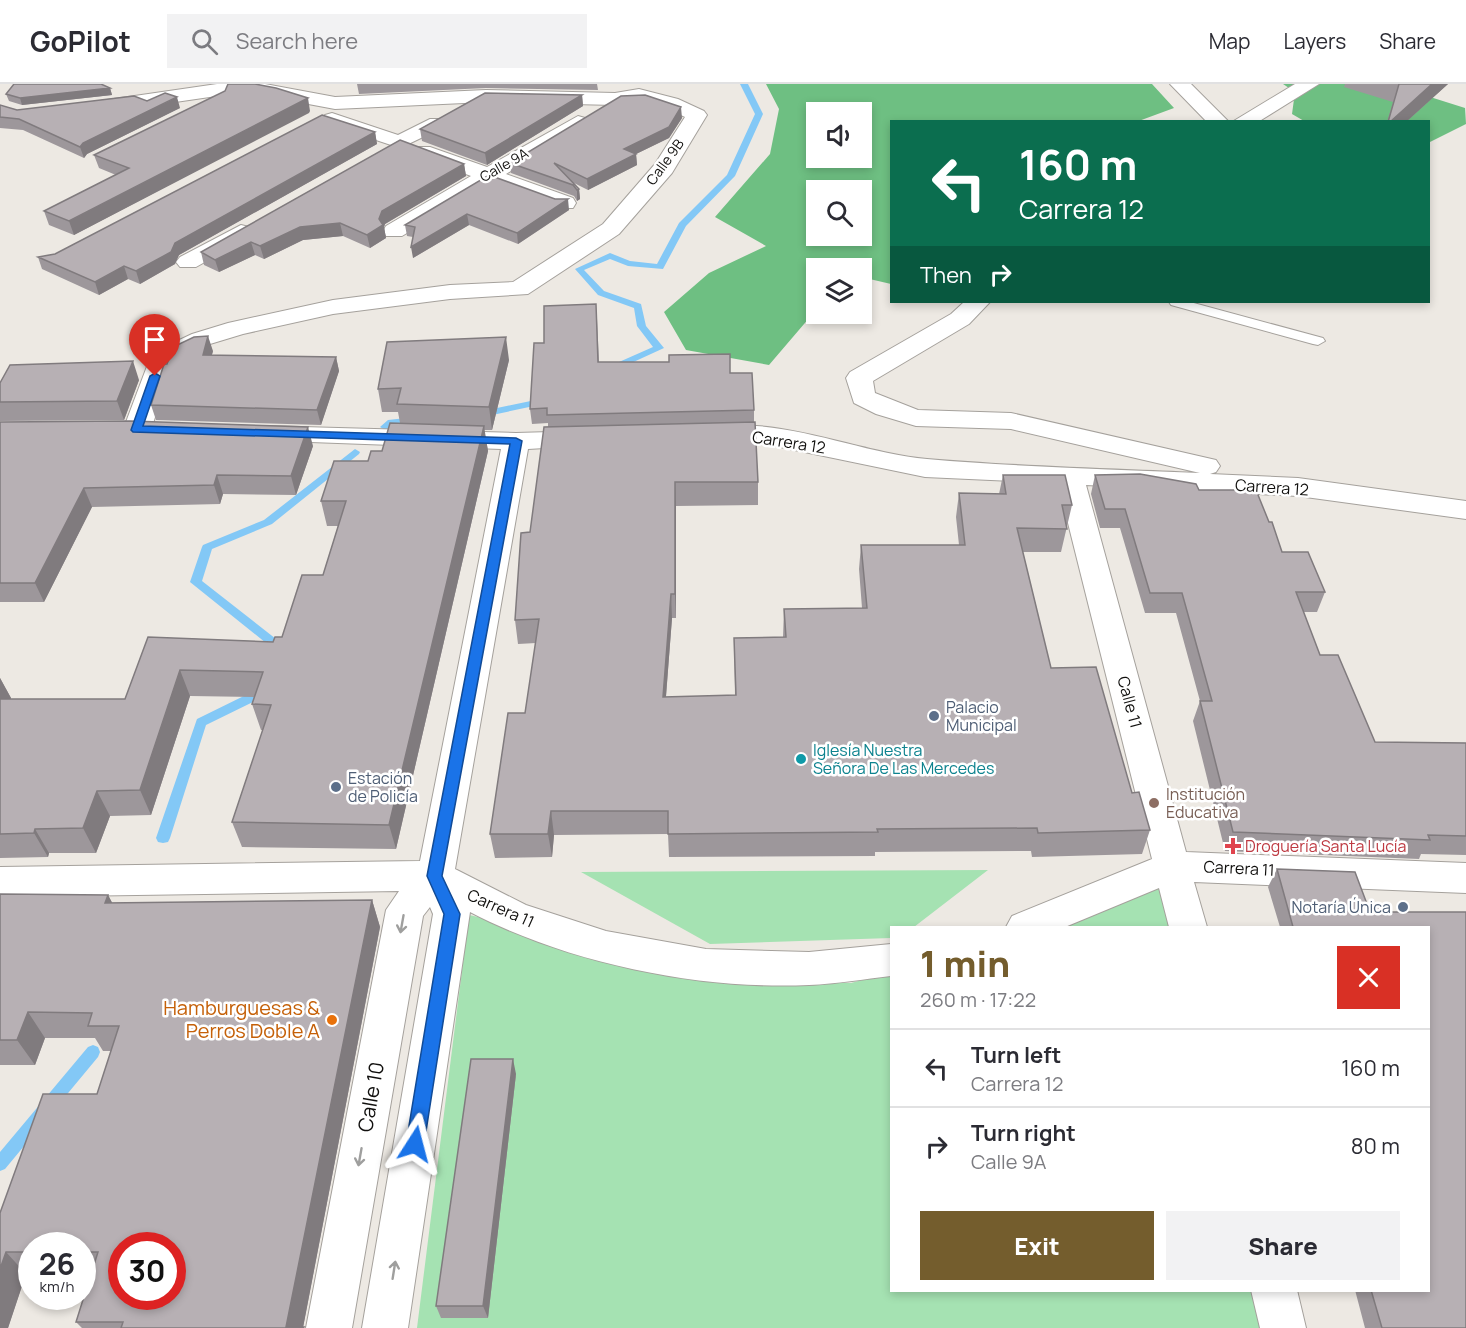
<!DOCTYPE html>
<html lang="en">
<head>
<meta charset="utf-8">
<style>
	:root { --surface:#fff; --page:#f2f2f3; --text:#2b2b33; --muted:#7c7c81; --line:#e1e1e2; --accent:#745d2d }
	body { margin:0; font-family:Manrope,sans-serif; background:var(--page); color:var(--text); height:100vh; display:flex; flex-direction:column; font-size:22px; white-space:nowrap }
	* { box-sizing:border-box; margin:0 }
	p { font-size:20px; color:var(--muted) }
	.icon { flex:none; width:33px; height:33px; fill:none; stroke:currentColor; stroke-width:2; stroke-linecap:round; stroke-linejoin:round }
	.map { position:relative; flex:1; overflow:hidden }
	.drawer { position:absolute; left:890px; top:842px; width:540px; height:366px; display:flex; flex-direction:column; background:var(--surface); border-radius:0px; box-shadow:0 3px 9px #0003 }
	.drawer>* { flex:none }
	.guide { position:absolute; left:890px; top:36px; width:540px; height:183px; border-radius:0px; box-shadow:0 3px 9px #0003; background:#0b6e4f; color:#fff; overflow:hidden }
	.controls { position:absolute; left:806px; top:18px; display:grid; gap:12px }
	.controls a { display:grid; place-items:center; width:66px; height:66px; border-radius:0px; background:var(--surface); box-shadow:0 3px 9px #0003; font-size:30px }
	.speed { position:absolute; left:18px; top:1148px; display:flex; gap:12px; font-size:30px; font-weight:700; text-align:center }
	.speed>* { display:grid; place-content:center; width:78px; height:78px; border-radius:50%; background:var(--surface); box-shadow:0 3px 9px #0003; line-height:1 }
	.speed small { font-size:15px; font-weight:400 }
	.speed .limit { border:9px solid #d22; background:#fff; color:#111 }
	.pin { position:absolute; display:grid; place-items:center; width:51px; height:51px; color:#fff; margin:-62px -26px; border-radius:50% 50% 50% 0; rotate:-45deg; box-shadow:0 0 6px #0007 }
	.pin .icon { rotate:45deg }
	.me { position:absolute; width:66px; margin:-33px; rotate:9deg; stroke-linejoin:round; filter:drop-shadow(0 0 4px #0008) }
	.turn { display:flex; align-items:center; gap:21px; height:126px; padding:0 30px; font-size:27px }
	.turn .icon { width:78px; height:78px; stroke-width:2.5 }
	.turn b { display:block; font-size:42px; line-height:51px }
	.then { display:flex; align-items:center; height:57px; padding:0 30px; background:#0003; gap:12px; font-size:22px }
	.round { display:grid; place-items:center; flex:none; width:63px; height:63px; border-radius:0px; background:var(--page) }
	.headline { display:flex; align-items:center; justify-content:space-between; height:102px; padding:0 30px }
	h1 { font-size:36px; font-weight:800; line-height:45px; color:var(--accent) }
	.button { display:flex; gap:12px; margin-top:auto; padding:12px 30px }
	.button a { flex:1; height:69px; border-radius:0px; background:var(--accent); color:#fff; font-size:24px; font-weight:800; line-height:69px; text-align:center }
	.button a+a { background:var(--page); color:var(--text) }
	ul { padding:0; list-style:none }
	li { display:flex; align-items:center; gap:18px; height:78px; padding:0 30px; border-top:2px solid var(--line) }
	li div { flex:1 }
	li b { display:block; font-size:22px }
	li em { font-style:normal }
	header { display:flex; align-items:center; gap:36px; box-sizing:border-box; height:84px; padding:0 30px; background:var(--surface); border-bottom:2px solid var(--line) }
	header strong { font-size:28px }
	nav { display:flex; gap:33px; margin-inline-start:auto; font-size:21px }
	.search { width:420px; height:54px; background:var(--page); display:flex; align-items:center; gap:15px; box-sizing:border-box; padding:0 21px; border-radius:0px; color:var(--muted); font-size:22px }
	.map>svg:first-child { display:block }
</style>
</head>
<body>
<header>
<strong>GoPilot</strong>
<div class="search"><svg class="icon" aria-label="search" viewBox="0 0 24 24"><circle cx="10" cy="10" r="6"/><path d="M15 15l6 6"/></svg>Search here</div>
<nav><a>Map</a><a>Layers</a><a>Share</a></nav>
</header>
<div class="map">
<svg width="1466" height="1244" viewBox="0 0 1466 1244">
	<rect width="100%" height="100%" fill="#ede9e3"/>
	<!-- green -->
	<path fill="#a5e2b2" d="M988 786 914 843H891V854L710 860 581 788Z
		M1174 795 1183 843H1038Z
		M469 831 606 861 722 897 851 899 891 888V1206H1255L1262 1244H417Z"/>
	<!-- forest -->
	<path fill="#6ebf82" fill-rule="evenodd" d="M766 0H1152L1174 24 1136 38H891V200L861 193V184H816V226L769 281 686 266 664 228 709 189 766 162 715 133 770 70 779 25ZM816 28H861V74H816ZM816 106H861V152H816Z
		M1283 0H1389L1465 24 1466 40 1428 59V38L1304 37 1292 30 1295 8Z"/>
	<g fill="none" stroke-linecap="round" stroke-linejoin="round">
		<!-- stream -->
		<path fill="#83c8f6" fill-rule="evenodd" d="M740 0H748L763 30 735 92 686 142 663 185 628 182 610 175 584 186 604 207 641 220 646 242 664 264 616 286H610V282L653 263 637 242 634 224 598 211 575 185 610 169 630 177 657 180 679 139 727 91 755 30Z
			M545 314 550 317 548 319 483 333 478 330 483 327Z
			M415 333 420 336 418 338 394 341 385 346 380 343 388 336Z
			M355 365 360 368 359 370 272 440 212 465 202 497 276 555 278 558 272 576H264L262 573 266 559 190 498 202 463 203 461 264 436Z
			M260 597 266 601 261 614 206 641 170 754 168 758 163 759 158 758 156 754 197 635 252 608 256 598Z
			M93 961 98 963 100 968 98 973 5 1085 0 1087V1068L88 963Z"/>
		<defs>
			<path id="service" d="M1169 218H1190L1323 254 1325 257 1318 261 1313 260 1171 221Z"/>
			<path id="minor" d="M217 0H265L335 13 486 6 615 9 639 5 678 15 704 27 707 31 672 89 619 150 528 210 450 215 333 230 243 250 210 260 172 278 151 346 147 352 137 354 127 352 123 346 152 269 192 250 228 239 333 216 450 201 513 198 603 140 655 80 685 33 664 23 639 17 615 21 486 18 335 25 244 8 100 29 93 27 90 23 93 19 100 17Z
				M1170 0H1191L1229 38H1207Z
				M1295 0H1319L1258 38H1232Z
				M332 29 398 51 430 35H444L447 39 444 43 400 64 325 39 322 35 325 31Z
				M578 32 585 34 588 38 585 42 506 90 573 114 576 119 573 124H557L490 99 402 152H386L383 147 386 142 471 92 416 71 412 67 416 63H430L487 83Z
				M241 141 249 143 252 148 249 153 196 183H180L176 178 180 173Z
				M964 218H990L969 240 873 297 875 309 918 326 1011 329 1216 376 1220 382 1216 388 1210 390 1298 394 1466 417V435L1298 412 1086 401 1186 768 1466 779V809L1194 798 1207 843H1169L1159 804 1065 843H1006L1012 832 1152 775 1058 399 925 393 761 359 713 360 703 358 699 352 703 346C774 328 856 369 927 375 1018 383 1109 385 1200 389L1011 345 916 342 876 330 854 319 846 294 850 288 951 230Z
				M266 342 516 349 586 347 596 349 600 355 596 361 528 365 455 785 526 821 606 847 706 865 809 868 891 860V892C864 895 837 900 809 901 698 906 568 879 470 828L408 1244H362L433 830 430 823 423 832 352 1244H306L386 826 399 807 0 813V783L420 777 501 365 256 356 252 350 256 344Z
				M1251 1206H1297L1306 1244H1260Z"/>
		</defs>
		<!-- service casing -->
		<use href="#service" stroke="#a5a19c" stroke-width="2"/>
		<!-- minor casing -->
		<use href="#minor" stroke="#a5a19c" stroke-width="2"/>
		<!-- service -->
		<use href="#service" fill="#fff" fill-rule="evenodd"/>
		<!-- minor -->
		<use href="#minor" fill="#fff" fill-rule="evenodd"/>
	</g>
	<!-- wall -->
	<path fill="#9d979b" d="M357 0H597L598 6 486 4 359 10Z
		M1345 0H1448L1406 38H1387L1393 18 1344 3Z
		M110 4 112 11 22 21 9 17 6 10Z
		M582 11 583 22 487 81 422 57 420 45Z
		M147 17 180 24 87 70 84 74 23 46 0 44V21L17 26Z
		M310 27 74 151 49 141 44 127 116 91 99 84 94 71Z
		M682 34 669 54 636 70 637 81 588 106 574 99 579 105 580 115 577 117 574 112 511 89 510 79Z
		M375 48 377 60 179 171 175 180 140 200 128 195 99 211 42 185 38 173 55 170Z
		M464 80 466 92 385 140 384 143 386 154 370 164 343 152 303 156 264 175 255 171 219 188 204 181 201 168Z
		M555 115 569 126 518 160 469 141 413 174V153L407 152 405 141Z
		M597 235 599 278 730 289 754 326V338L758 398V421L676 422V534H672L666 613 735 612 734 554 783 553 784 525 862 524 859 485 861 461H959L956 433 959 409 999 410 1003 391 1072 421 1061 468H1023L1051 584 1132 709 1150 746 1142 770 1032 773 1031 767 875 768V772L669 773 668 750 554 751 552 773 495 774 490 750 525 629 536 559 518 560 515 536 548 343V339L532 340 530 325 544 259Z
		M213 267 212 271 336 273 339 287 321 341 156 336 151 321 167 280Z
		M509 276 492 346H484L488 367 396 765 242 763 232 738 263 646H261L252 620 254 613 190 612 151 731 110 732 96 769H49L48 773 0 774V594L11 614 10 615H125L148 553 273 558 282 553 323 491 338 442H327L321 417 368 377 382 367 400 339 398 328H382L378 305Z
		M139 296 124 336 0 337V299Z
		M0 338 313 362 296 411 223 410 220 420 92 423 44 518H0Z
		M1095 391 1199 406 1269 438 1282 468 1325 508 1317 528H1303L1320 571 1375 658 1466 659V771L1421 770 1419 775 1225 767 1193 637 1200 617 1176 529H1145L1120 444H1100L1091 410Z
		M1277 785 1355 788 1367 820H1378L1380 828H1466V1244H1365L1355 1206H1428V843H1280L1268 803Z
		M0 810 108 811 112 819 372 816 380 843 303 1243 304 1244H82L76 1238 91 1190H82V1161H32V1190H26L8 1244H0V1129L97 1010 111 967H103L95 954H45L35 981H0Z
		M516 990 488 1234H441L436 1222Z"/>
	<!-- shaded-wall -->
	<path fill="#807b7e" d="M1432 0H1448L1406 38H1390Z
		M110 4 112 11 22 21 20 14Z
		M582 11 583 22 487 81 485 69Z
		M177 13 180 24 87 70 84 74 80 63 83 59Z
		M308 14 310 27 309 29 74 151 69 137Z
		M681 23 682 34 669 54 636 70 637 81 588 106 587 95 624 65Z
		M375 48 377 60 179 171 175 180 140 200 136 187 175 159Z
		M464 80 466 92 385 140 384 143 386 154 370 164 367 151 382 127Z
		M579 105 580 115 577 117V106Z
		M568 115 569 126 518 160 517 149Z
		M467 130 469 141 413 174 411 163Z
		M340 139 343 152 303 156 264 175 260 162 300 143Z
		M251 158 255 171 219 188 215 176Z
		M124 182 128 195 99 211 95 198Z
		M208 252 213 267 207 286 203 271Z
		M506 253 509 276 492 346 489 323Z
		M336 273 339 287 321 341 317 326Z
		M133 277 139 296 124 336 117 317Z
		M484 342 488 367 396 765 389 741Z
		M308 343 313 362 296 411 291 392Z
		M217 391 223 410 220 420 214 401Z
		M675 398 676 422V534L675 510Z
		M84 404 92 423 44 518 35 499Z
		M671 510 672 534 664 637 663 613Z
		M180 586 190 612 151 731 140 706Z
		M0 594 11 614 1 640 0 639Z
		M97 707 110 732 96 769 83 744Z
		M551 727 554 751 552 773 548 750Z
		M35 745 49 769 48 773 34 749Z
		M108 811 122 837 105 819Z
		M372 816 380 843 303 1244 286 1243Z
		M28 928 45 954 35 981 17 956Z
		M513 975 516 990 488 1234 483 1222Z
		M6 1168 26 1190 8 1244H0V1185Z"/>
	<!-- building -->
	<path fill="#b7b0b4" stroke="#807b7e" stroke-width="1.5" fill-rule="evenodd" d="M14 0H101L110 4 20 14 6 10Z
		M228 0H255L276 4 308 14 69 137 44 127 129 84 94 71 225 7Z
		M1399 0H1432L1390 38H1388Z
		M165 9 177 13 83 59 80 63 19 35 0 33V21L17 26 134 12 147 17Z
		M485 9 582 11 485 69 420 45Z
		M645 11 681 23 669 43 624 65 636 70 587 95 554 79 579 105 577 106 573 101 510 79 621 12Z
		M322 31 375 48 175 159 171 168 136 187 124 182 95 198 38 173 55 170Z
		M400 56 464 80 382 127 379 135 383 141 367 151 340 139 300 143 260 162 251 158 215 176 201 168Z
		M489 91 555 115H568L517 149 467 130 411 163 415 143 405 141Z
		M596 220 598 278H669V271L730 270V289H752L754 326 547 331V324L530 325 534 259H544V222Z
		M208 252 203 271 336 273 317 326 151 321 164 280H167L173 263 194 253Z
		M506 253 489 323 397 320 401 304 378 305 387 258Z
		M133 277 117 317 0 318V299L10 281Z
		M130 337 308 343 291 392 217 391 214 401 84 404 35 499H0V338Z
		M755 338 758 398H675V510H671L663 613 736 611 734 554 786 553 784 525 867 524 861 461H965L959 409 1006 410 1003 391H1065L1072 421H1062L1067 445 1017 444 1051 584 1096 583 1132 709 1139 708 1150 746 1038 749 1037 744 877 745 878 748 668 750V727H551L548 750H490L508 629H525L539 535 515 536 521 449 530 448 544 343Z
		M390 339 484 342 389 741 232 738 271 621 252 620 263 588 180 586 140 706 97 707 83 744 35 745 34 749 0 750V615H125L148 553 273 558 275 553H282L302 491H323L346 417H321L334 377H368L371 367H382Z
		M1140 390 1196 400 1199 406H1256L1269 438H1272L1282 468H1308L1325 508H1296L1320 571H1338L1375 658 1466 659V752L1428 751 1430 756 1233 748 1200 617H1212L1182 509H1150L1125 425H1105L1095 391Z
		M1277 785 1355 788 1367 820H1378L1380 828H1466V1244H1382L1371 1206H1428V843H1293Z
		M0 810 108 811 105 819 372 816 286 1243H304L303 1244H121L123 1238H76L98 1168H82V1161H32V1168H6L0 1185V1129L43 1010H97L119 942H88L92 929 28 928 17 956H0ZM122 1161H172V1212H122Z
		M471 975H513L483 1222H436Z"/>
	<!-- one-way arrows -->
	<defs><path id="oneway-shaft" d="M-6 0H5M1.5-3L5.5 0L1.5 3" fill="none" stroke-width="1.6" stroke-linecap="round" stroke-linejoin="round" transform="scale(1.5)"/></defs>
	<g stroke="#9f9f9e">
		<use href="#oneway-shaft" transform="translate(402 840) rotate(100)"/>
		<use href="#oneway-shaft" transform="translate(360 1073) rotate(100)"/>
		<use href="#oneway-shaft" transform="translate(394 1186) rotate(-81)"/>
	</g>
	<!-- route -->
	<path fill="#1a73e8" stroke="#114b97" stroke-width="1.5" d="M155 289 160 292 143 342 516 354 522 357 442 792 460 830 424 1060 421 1066 415 1068 409 1066 406 1060 444 830 427 792 510 360 133 348 131 346 150 292Z"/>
	<!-- markers -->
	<g fill="#5c6f8a" stroke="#fff" stroke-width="2">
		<circle cx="934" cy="632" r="6"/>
		<circle cx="336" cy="703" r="6"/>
		<circle cx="1403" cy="823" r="6"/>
	</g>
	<circle fill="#0f9aa8" stroke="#fff" stroke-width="2" cx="801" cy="675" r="6"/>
	<circle fill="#8d6e63" stroke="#fff" stroke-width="2" cx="1154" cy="719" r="6"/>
	<path fill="#e0444e" stroke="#fff" stroke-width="2" d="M1230 753h6v6h6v6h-6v6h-6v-6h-6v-6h6z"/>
	<circle fill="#e8710a" stroke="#fff" stroke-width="2" cx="332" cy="936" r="6"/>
	<g text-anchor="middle" stroke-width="5" stroke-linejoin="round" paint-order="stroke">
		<!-- far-street labels -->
		<g font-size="14" fill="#100f0d" stroke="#fff">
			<text transform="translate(665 78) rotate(-54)" y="5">Calle 9B</text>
			<text transform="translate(504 81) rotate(-30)" y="5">Calle 9A</text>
		</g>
		<!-- street labels -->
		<g font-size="16" fill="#100f0d" stroke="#fff">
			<text transform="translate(789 358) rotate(9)" y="6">Carrera 12</text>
			<text transform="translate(1272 403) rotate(4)" y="6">Carrera 12</text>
			<text transform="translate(1130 618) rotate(75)" y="6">Calle 11</text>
			<text transform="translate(1239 784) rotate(3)" y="6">Carrera 11</text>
			<text transform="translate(501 824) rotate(24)" y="6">Carrera 11</text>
		</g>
		<!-- service labels -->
		<g font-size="16" fill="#4e5e75" stroke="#fff" text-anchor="start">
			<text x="946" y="629">Palacio<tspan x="946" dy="18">Municipal</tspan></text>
			<text x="348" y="700">Estación<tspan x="348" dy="18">de Policía</tspan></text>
			<text x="1391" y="829" text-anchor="end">Notaría Única</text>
		</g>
		<!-- culture labels -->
		<g font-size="16" fill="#0d838f" stroke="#fff" text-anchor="start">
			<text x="813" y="672">Iglesía Nuestra<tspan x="813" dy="18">Señora De Las Mercedes</tspan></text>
		</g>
		<!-- education labels -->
		<g font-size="16" fill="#785e54" stroke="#fff" text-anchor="start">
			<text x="1166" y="716">Institución<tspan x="1166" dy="18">Educativa</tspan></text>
		</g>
		<!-- health labels -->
		<g font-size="16" fill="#be3a42" stroke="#fff" text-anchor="start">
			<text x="1245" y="768">Droguería Santa Lucía</text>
		</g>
		<!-- near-food labels -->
		<g font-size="20" fill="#c56008" stroke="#fff" text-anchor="end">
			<text x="320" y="931">Hamburguesas &amp;<tspan x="320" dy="23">Perros Doble A</tspan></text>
		</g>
		<!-- near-street labels -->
		<g font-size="20" fill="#100f0d" stroke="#fff">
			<text transform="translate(371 1013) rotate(-80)" y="7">Calle 10</text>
		</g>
	</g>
</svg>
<div class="controls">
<a><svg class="icon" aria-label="sound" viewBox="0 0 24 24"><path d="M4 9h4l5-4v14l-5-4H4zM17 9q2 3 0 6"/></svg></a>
<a><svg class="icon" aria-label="search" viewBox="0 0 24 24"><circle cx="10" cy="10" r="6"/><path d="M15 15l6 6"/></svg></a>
<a><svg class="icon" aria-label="layers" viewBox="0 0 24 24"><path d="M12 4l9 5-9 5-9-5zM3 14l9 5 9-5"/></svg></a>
</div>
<div class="speed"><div>26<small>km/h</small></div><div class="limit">30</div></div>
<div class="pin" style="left:155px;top:292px;background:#d93025"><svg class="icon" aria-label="arrive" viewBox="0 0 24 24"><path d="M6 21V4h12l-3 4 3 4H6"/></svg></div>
<svg class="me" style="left:415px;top:1060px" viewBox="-20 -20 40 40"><path d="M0-17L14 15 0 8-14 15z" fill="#1a73e8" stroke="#fff" stroke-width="4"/></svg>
<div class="guide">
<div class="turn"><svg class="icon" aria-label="left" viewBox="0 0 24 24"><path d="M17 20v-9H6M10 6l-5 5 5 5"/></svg><div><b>160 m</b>Carrera 12</div></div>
<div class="then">Then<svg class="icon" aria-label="right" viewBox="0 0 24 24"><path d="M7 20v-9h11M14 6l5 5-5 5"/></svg></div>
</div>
<section class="drawer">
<div class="headline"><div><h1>1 min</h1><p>260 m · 17:22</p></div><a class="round" style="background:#d93025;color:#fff"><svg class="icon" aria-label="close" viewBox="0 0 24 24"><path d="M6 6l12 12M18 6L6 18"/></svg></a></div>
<ul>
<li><svg class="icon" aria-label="left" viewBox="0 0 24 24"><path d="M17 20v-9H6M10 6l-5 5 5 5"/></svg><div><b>Turn left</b><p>Carrera 12</p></div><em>160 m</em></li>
<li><svg class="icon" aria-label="right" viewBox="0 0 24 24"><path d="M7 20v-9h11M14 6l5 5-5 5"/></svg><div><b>Turn right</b><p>Calle 9A</p></div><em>80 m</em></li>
</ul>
<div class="button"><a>Exit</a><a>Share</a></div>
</section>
</div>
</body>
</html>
